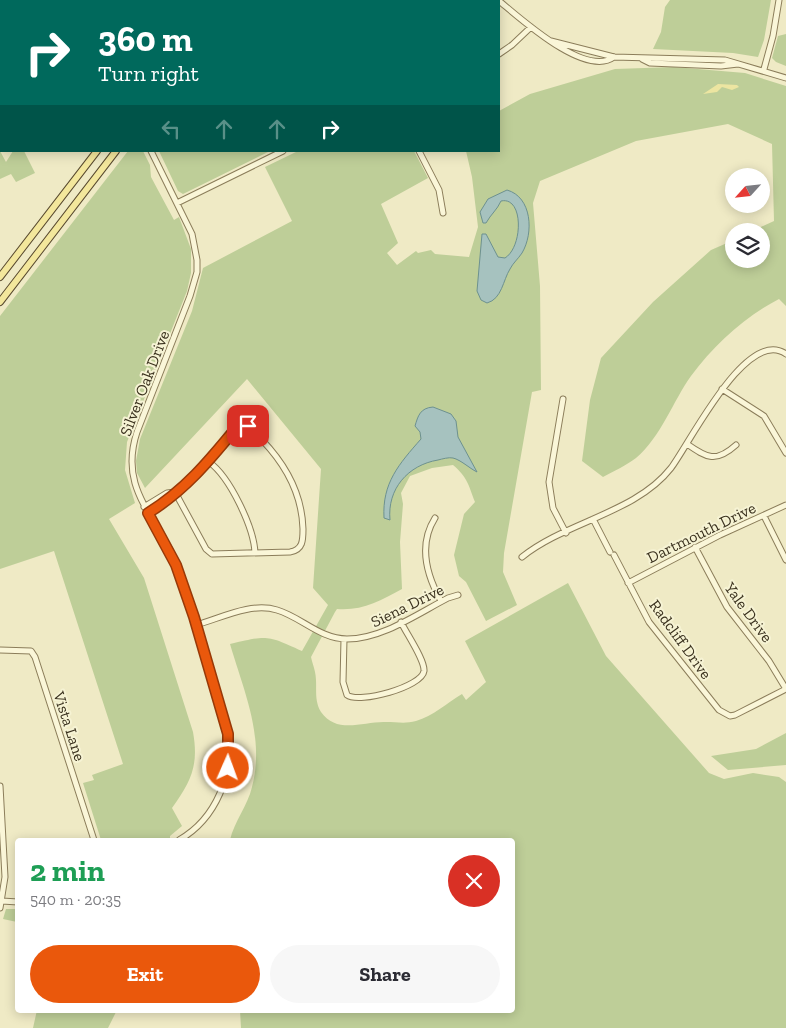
<!DOCTYPE html>
<html lang="en">
<head>
<meta charset="utf-8">
<style>
	:root { --surface:#fff; --page:#f7f7f7; --text:#2b2b33; --muted:#7c7c81; --accent:#ea580c }
	body { margin:0; font-family:"Zilla Slab",serif; background:var(--page); color:var(--text); height:100vh; display:flex; flex-direction:column; font-size:19px; white-space:nowrap }
	* { box-sizing:border-box; margin:0 }
	p { font-size:16px; color:var(--muted) }
	.icon { flex:none; width:28px; height:28px; fill:none; stroke:currentColor; stroke-width:2; stroke-linecap:round; stroke-linejoin:round }
	.map { position:relative; flex:1; overflow:hidden }
	.side { position:absolute; left:15px; top:838px; width:500px; height:175px; display:flex; flex-direction:column; background:var(--surface); border-radius:5px; box-shadow:0 2px 12px #0003 }
	.side>* { flex:none }
	.banner { position:absolute; left:0px; top:0px; width:500px; height:152px; box-shadow:0 2px 12px #0003; background:#00695c; color:#fff; overflow:hidden }
	.needle { width:32px; rotate:243deg }
	.fabs { position:absolute; left:725px; top:168px; display:grid; gap:10px }
	.fabs a { display:grid; place-items:center; width:45px; height:45px; border-radius:50%; background:var(--surface); box-shadow:0 2px 12px #0003; font-size:25px }
	.pin { position:absolute; display:grid; place-items:center; width:42px; height:42px; color:#fff; margin:-21px; border-radius:10px; box-shadow:0 2px 8px #0006 }
	.me { position:absolute; width:55px; margin:-28px; rotate:2deg; stroke-linejoin:round; filter:drop-shadow(0 0 4px #0008) }
	.turn { display:flex; align-items:center; gap:18px; height:105px; padding:0 15px; font-size:22px }
	.turn .icon { width:65px; height:65px; stroke-width:2.5 }
	.turn b { display:block; font-size:35px; line-height:42px }
	.lanes { display:flex; align-items:center; height:48px; padding:0 15px; background:#0003; justify-content:center; gap:25px; direction:ltr }
	.lanes .off { opacity:.35 }
	.round { display:grid; place-items:center; flex:none; width:52px; height:52px; border-radius:26px; background:var(--page) }
	.head { display:flex; align-items:center; justify-content:space-between; height:85px; padding:0 15px }
	h1 { font-size:30px; font-weight:700; line-height:38px; color:#1e9e55 }
	.action { display:flex; gap:10px; margin-top:auto; padding:10px 15px }
	.action a { flex:1; height:58px; border-radius:30px; background:var(--accent); color:#fff; font-size:20px; font-weight:700; line-height:58px; text-align:center }
	.action a+a { background:var(--page); color:var(--text) }
	.map>svg:first-child { display:block }
</style>
</head>
<body>
<div class="map">
<svg width="786" height="1028" viewBox="0 0 786 1028">
	<rect width="100%" height="100%" fill="#efeac5"/>
	<!-- green -->
	<path fill="#bece98" d="M670 0H771L764 40 758 57 733 53 653 49 661 32 665 7Z
		M786 34V66L776 62 772 58 778 36Z
		M674 67 745 73 786 86V306L779 299C746 316 714 345 691 376 673 401 661 437 636 458 627 465 614 471 603 477L582 461 590 400 601 358 653 302 711 250 734 240V259H761V231H752L774 221 772 144 728 124 636 141 540 181 533 203 540 286 541 390 532 392 504 553 503 572 517 605 486 621 466 582 459 576 454 555 464 514 475 502C468 484 468 478 453 465L432 468 410 476 401 493 403 504 400 542 402 589C380 601 362 611 337 609L335 612 311 657C312 662 314 667 315 672 318 686 313 699 321 712 337 735 364 721 386 722 397 722 405 724 416 721 433 716 447 703 462 694L466 700 486 682 465 641 568 583 606 656 709 773 724 779 753 773 779 777 786 782V1028H241L240 1010H512V840H230C234 822 248 805 252 787 265 737 244 692 230 644 268 635 267 635 302 651L328 605 313 588 321 469 247 379 145 488 137 473 136 461 140 439 192 311 203 268 292 221 265 167 298 151H414L428 178 381 204 398 243 387 253 397 265 416 251 418 253 431 250 435 254 469 257 478 227 472 177 466 151H499V111L530 94 615 69Z
		M0 151 6 162 13 151H24L35 173 16 182 11 174 0 179Z
		M128 151H143L150 165 151 177 174 220 179 217 191 249V273L187 291 127 442 125 470 135 503 109 519 144 578 193 732C199 766 191 781 172 808L182 826 170 836V840H101L83 783 94 780 92 775 123 764 54 551 0 569V316Z
		M159 151H270L183 194 178 191Z
		M786 733V765L728 770 711 756 756 749Z
		M6 909H17V922L3 919Z
		M37 1010H117L108 1028H33Z"/>
	<!-- sand -->
	<path fill="#ece5a1" d="M718 84 737 85 739 87 732 90 722 87 717 92 703 94Z"/>
	<!-- water -->
	<path fill="#a6c2bf" stroke="#6d918f" d="M507 190C532 197 534 233 522 253 518 259 513 263 510 269 503 280 502 299 487 303L481 300 477 291 482 234H486L498 257 505 258C523 247 524 196 501 201 497 210 491 214 486 223H483L480 212 488 199Z
		M433 407 451 414 456 421 458 437 477 472C469 468 461 460 453 458 449 457 442 459 438 460 408 465 387 489 390 520L384 518C382 483 399 464 421 439L420 432 415 426C418 416 420 408 433 407Z"/>
	<g fill="none" stroke-linecap="round" stroke-linejoin="round">
		<defs>
			<path id="minor" d="M73 0V1
				M498 0C520 18 585 78 614 57
				M551 41 614 57 725 60 786 78
				M499 54 512 45 531 27
				M642 59 650 63 721 66 738 64
				M764 69 773 36 779 0
				M151 151 192 234 197 260V272L190 296 137 432C118 490 157 515 177 565 190 598 199 633 208 667 214 689 223 710 227 732 235 773 216 819 179 840
				M419 151 439 190 443 213
				M177 203 283 151
				M722 389 764 416 786 453
				M563 399 549 482 553 508 566 533
				M687 444C707 458 716 463 736 445
				M209 462C230 477 254 528 255 553
				M144 507 167 493 175 492
				M148 513C186 490 208 462 236 428L245 425C252 428 257 435 262 440 286 465 302 493 303 529 303 540 303 550 290 552L212 554 206 549 175 492
				M764 516 786 560
				M435 518C418 545 427 576 441 601
				M593 519 610 552
				M695 547 727 607 769 661 786 689
				M614 555 649 622 719 710 730 716 735 715 786 689
				M522 557C565 522 636 513 671 468 690 443 747 326 786 354
				M628 583 720 535 786 505
				M196 625C221 618 251 602 277 610 301 617 320 639 347 639 382 639 417 614 448 598L458 595
				M344 639 343 682 347 695C359 704 422 687 424 671 425 660 406 633 401 622
				M0 650 31 651 35 657 94 840
				M0 786 5 877 0 908
				M2 901 18 902"/>
			<path id="major" d="M220 0 221 1
				M213 1 214 0
				M232 1 233 0
				M0 277 97 151
				M0 302 116 151"/>
		</defs>
		<!-- minor casing -->
		<use href="#minor" stroke="#8b7d5a" stroke-width="7"/>
		<!-- major casing -->
		<use href="#major" stroke="#58492e" stroke-width="8"/>
		<!-- minor -->
		<use href="#minor" stroke="#faf6d8" stroke-width="5"/>
		<!-- major -->
		<use href="#major" stroke="#f3e79c" stroke-width="6"/>
	</g>
	<g fill="none" stroke-linecap="round" stroke-linejoin="round">
		<defs>
			<path id="route" d="M228 768V734L194 617 176 565 148 513C184 491 209 461 236 428L248 426"/>
		</defs>
		<!-- route casing -->
		<use href="#route" stroke="#983908" stroke-width="12"/>
		<!-- route -->
		<use href="#route" stroke="#ea580c" stroke-width="9"/>
	</g>
	<g text-anchor="middle" stroke-width="4" stroke-linejoin="round" paint-order="stroke">
		<!-- street labels -->
		<g font-size="16" fill="#3a311e" stroke="#f6f3d4">
			<text transform="translate(144 383) rotate(-69)" y="6">Silver Oak Drive</text>
			<text transform="translate(701 532) rotate(-26)" y="6">Dartmouth Drive</text>
			<text transform="translate(407 605) rotate(-26)" y="6">Siena Drive</text>
			<text transform="translate(749 612) rotate(54)" y="6">Yale Drive</text>
			<text transform="translate(681 639) rotate(54)" y="6">Radcliff Drive</text>
			<text transform="translate(70 726) rotate(72)" y="6">Vista Lane</text>
		</g>
	</g>
</svg>
<div class="fabs">
<a><svg class="needle" viewBox="-14 -14 28 28"><path d="M0-13l5 13h-10z" fill="#e53935"/><path d="M0 13l5-13h-10z" fill="#7c7c81"/></svg></a>
<a><svg class="icon" aria-label="layers" viewBox="0 0 24 24"><path d="M12 4l9 5-9 5-9-5zM3 14l9 5 9-5"/></svg></a>
</div>
<div class="pin" style="left:248px;top:426px;background:#d93025"><svg class="icon" aria-label="arrive" viewBox="0 0 24 24"><path d="M6 21V4h12l-3 4 3 4H6"/></svg></div>
<svg class="me" style="left:228px;top:768px" viewBox="-20 -20 40 40"><circle r="17" fill="#ea580c" stroke="#fff" stroke-width="3"/><path d="M0-11L8 9 0 5-8 9z" fill="#fff"/></svg>
<div class="banner">
<div class="turn"><svg class="icon" aria-label="right" viewBox="0 0 24 24"><path d="M7 20v-9h11M14 6l5 5-5 5"/></svg><div><b>360 m</b>Turn right</div></div>
<div class="lanes"><svg class="icon off" aria-label="left" viewBox="0 0 24 24"><path d="M17 20v-9H6M10 6l-5 5 5 5"/></svg><svg class="icon off" aria-label="ahead" viewBox="0 0 24 24"><path d="M12 20V5M6 11l6-6 6 6"/></svg><svg class="icon off" aria-label="ahead" viewBox="0 0 24 24"><path d="M12 20V5M6 11l6-6 6 6"/></svg><svg class="icon" aria-label="right" viewBox="0 0 24 24"><path d="M7 20v-9h11M14 6l5 5-5 5"/></svg></div>
</div>
<section class="side">
<div class="head"><div><h1>2 min</h1><p>540 m · 20:35</p></div><a class="round" style="background:#d93025;color:#fff"><svg class="icon" aria-label="close" viewBox="0 0 24 24"><path d="M6 6l12 12M18 6L6 18"/></svg></a></div>
<div class="action"><a>Exit</a><a>Share</a></div>
</section>
</div>
</body>
</html>
